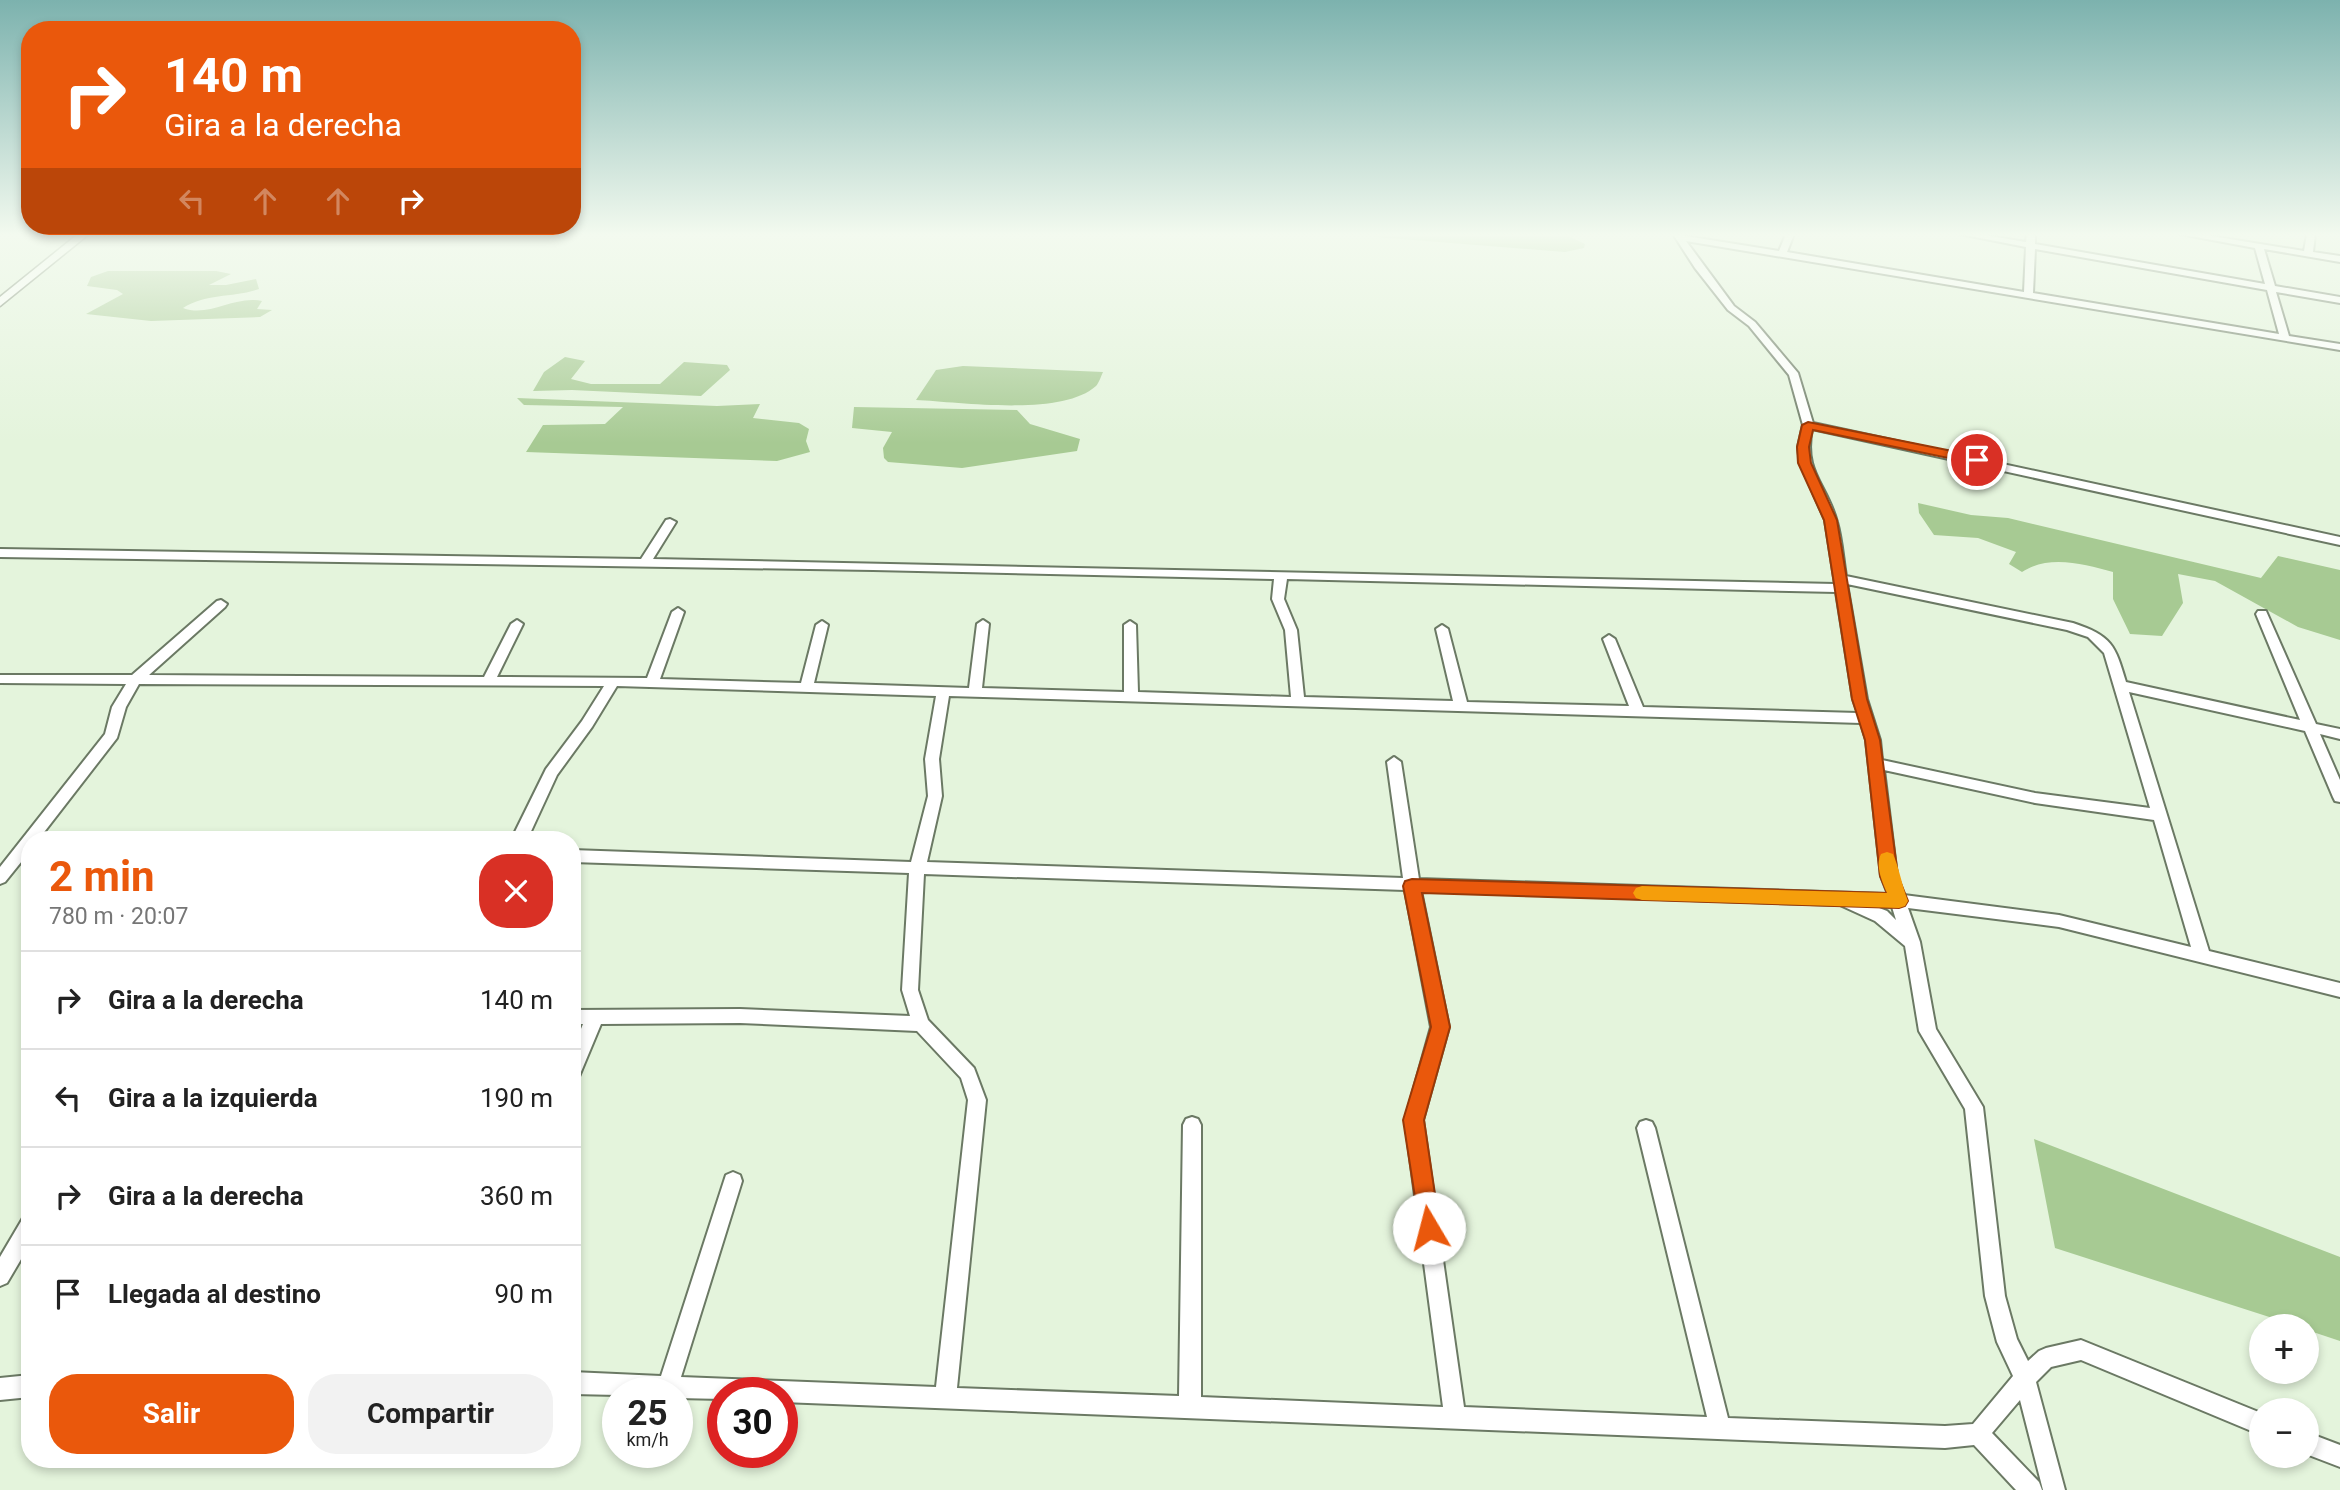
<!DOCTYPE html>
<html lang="es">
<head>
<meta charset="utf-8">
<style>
	:root { --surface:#fff; --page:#f2f2f2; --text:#222; --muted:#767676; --line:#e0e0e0; --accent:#ea580c }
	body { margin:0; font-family:Roboto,sans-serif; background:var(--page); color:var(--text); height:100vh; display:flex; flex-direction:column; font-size:26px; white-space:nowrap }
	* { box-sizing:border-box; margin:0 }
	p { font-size:23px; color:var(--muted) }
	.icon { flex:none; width:38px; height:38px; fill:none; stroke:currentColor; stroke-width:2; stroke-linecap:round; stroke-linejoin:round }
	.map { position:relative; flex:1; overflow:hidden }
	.panel { position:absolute; left:21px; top:831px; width:560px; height:637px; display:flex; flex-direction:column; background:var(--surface); border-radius:28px; box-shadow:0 4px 10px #0003 }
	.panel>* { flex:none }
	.banner { position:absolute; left:21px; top:21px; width:560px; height:214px; border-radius:28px; box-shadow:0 4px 10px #0003; background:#ea580c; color:#fff; overflow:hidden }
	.tools { position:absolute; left:2249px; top:1314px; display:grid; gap:14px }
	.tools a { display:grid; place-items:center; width:70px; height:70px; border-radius:50%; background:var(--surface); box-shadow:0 4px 10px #0003; font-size:35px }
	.speed { position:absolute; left:602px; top:1377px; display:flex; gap:14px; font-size:35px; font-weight:700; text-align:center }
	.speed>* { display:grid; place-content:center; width:91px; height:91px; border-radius:50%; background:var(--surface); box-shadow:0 4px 10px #0003; line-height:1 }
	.speed small { font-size:18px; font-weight:400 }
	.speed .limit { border:10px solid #d22; background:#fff; color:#111 }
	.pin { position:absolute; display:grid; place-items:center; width:60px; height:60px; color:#fff; margin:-30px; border:4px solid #fff; border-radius:50%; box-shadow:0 2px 7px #0007 }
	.me { position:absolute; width:77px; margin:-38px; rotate:352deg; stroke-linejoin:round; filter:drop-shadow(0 0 5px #0008) }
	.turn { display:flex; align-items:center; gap:24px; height:147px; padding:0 28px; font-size:32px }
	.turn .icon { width:91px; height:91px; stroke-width:2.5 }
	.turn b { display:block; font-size:49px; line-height:60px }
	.lanes { display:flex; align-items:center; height:66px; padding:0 28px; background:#0003; justify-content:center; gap:35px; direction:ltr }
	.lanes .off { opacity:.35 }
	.round { display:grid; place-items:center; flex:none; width:74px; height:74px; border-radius:28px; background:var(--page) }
	.summary { display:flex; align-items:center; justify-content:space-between; height:119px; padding:0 28px }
	h1 { font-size:42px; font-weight:700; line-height:52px; color:var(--accent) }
	.action { display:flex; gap:14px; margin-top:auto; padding:14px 28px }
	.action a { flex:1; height:80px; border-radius:28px; background:var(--accent); color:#fff; font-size:28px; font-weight:700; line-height:80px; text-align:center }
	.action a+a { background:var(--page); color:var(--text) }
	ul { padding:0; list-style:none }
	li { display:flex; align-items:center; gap:21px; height:98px; padding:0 28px; border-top:2px solid var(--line) }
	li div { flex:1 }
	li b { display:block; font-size:26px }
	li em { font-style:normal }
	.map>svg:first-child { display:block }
</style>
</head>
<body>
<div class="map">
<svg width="2340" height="1490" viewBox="0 0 2340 1490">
	<rect width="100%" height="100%" fill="#e4f4dc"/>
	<!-- green -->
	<path fill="#a7ca93" d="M1379 234H1564L1585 244 1584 248 1565 252 1376 237Z
		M108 271H216L231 274 209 285H226L256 279 259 289C233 298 206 293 183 308 209 318 234 295 262 301L257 309 272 310 260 317 151 321 86 314 123 294 117 290 87 286 91 277Z
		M565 357 585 361 571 379 591 384H660L684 362 727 365 730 370 701 396 572 390 533 391 544 372Z
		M963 366 1103 372C1101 376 1099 383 1096 386 1062 417 960 402 916 400L936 370Z
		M517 398 717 406 760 404 753 418 799 423 809 429 806 441 810 452 777 461 526 452 543 425 605 424 623 407 524 405Z
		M854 407 1017 410 1030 424 1080 439 1077 451 962 468 888 462 884 458 883 448 892 432 852 428Z
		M1918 503 1971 515 2008 518 2261 578 2278 556 2340 570V640L2298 627 2215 581 2178 574 2183 603 2162 636 2130 634 2113 599V572C2084 564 2049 554 2022 572L2009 564 2016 552 1978 538 1934 535 1919 513Z
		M2034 1139 2340 1257V1341L2307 1330 2306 1326H2297L2055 1248Z"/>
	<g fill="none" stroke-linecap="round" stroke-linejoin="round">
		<defs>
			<path id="minor" d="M1673 234 1779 251 1786 234H1794L1787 252 2024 292 2026 247 1960 234H1978L2026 242 2027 234H2035V244L2265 284 2255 248 2180 234H2199L2304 251 2307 234H2315L2313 252 2340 256V262L2264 249 2275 286 2340 297V303L2276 292 2289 336 2340 344V350L1686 241 1734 306 1755 322 1798 373 1813 423 2340 537V545L1812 429C1803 472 1827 484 1837 522 1842 539 1843 558 1846 576L2073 623C2112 636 2115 645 2126 682L2300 720 2256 614 2258 611H2266L2316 724 2340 729V739L2320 734 2340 780V802L2335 801 2333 797 2305 731 2129 692 2209 951 2340 983V997L2059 927 1908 908 1920 942 1936 1029 1983 1107 2005 1296 2017 1339 2028 1361 2039 1351 2046 1348 2081 1340 2261 1413V1435L2081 1360 2051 1367 2036 1382 2065 1490H2043L2020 1400 1992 1433 2039 1482 2042 1490H2016L1974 1445 1945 1448 782 1402V1393H723V1399L677 1398V1393H618V1395L572 1394V1372L661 1376 724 1181 726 1175 733 1172 740 1175 742 1181 681 1377 936 1387 968 1100 961 1078 917 1031 740 1023 601 1024 578 1079 572 1081V1051L583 1024H572V1010L740 1009 910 1016 902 990 909 873 572 862V850L911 862 928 796 925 759 936 696 617 686 592 727 557 775 527 840H511L546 769 582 721 604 686 139 684 126 707 117 738 38 840H30V851L5 882 0 884V867L105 734 112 707 126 684 0 683V675H132L217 601 221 600 227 604 225 607 149 675 484 677 511 624 517 620 523 624 497 677 647 678 672 612 678 608 684 612 660 679 801 683 816 625 822 621 828 625 814 683 969 688 977 624 983 620 989 624 982 688 1124 692V625L1130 621 1136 625 1138 692 1291 697 1285 630 1272 599 1274 579 873 570 0 557V549L641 559 666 520 670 519 676 522 653 559 1835 584 1825 520 1800 463 1798 447 1803 425 1789 375 1749 326 1728 310 1695 268ZM2035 249 2267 290 2279 334 2033 293ZM1287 579 1836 592 1853 699 1858 713 1643 707 1615 639 1609 635 1603 639 1629 706 1467 702 1448 629 1442 625 1436 629 1453 701 1304 697 1297 630 1284 599ZM1847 584 2067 630 2088 637 2104 653 2150 808 2035 793 1882 760 1880 740 1867 699ZM949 696 1861 723 1866 740 1881 876 1888 894 1419 879 1401 762 1394 757 1387 762 1403 878 927 862 942 796 939 759ZM1884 770 2035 803 2154 820 2191 947 2059 915 1904 895 1897 876ZM924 874 1405 890 1431 1027 1405 1120 1443 1407 1201 1397V1125L1198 1119 1192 1117 1186 1119 1183 1125 1179 1396 957 1388 986 1100 974 1068 928 1020 918 990ZM1421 891 1840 905 1875 921 1905 946 1919 1031 1965 1109 1985 1296 1997 1342 2013 1376 1973 1424 1945 1426 1728 1418 1655 1128 1652 1122 1646 1120 1640 1122 1637 1128 1707 1417 1464 1407 1423 1120 1449 1027ZM1874 906 1892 907 1896 920 1887 911Z
				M30 1216V1244L7 1283 0 1286V1257L23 1218Z
				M30 1375V1397L0 1400V1378Z
				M2306 1432 2340 1445V1467L2306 1454Z"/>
			<path id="tertiary" d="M78 234H89L0 306V297Z"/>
		</defs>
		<!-- minor casing -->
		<use href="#minor" stroke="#6b7964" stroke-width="4"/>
		<!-- tertiary casing -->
		<use href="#tertiary" stroke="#6b7964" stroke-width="3"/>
		<!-- minor -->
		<use href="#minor" fill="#fff" fill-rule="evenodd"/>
		<!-- tertiary -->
		<use href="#tertiary" fill="#fff" fill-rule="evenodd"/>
	</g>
	<!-- sky -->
	<linearGradient id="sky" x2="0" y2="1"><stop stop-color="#7cb2ae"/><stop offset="0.53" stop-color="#f3faef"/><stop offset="1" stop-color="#f3faef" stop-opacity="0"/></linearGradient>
	<rect width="2340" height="443" fill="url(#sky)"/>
	<!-- route -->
	<path fill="#ea580c" stroke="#983908" stroke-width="2" d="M1808 422 1977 456 1983 460 1977 464 1813 430 1809 447 1811 463 1837 520 1867 699 1880 740 1898 876 1908 901 1905 906 1899 908 1422 893 1450 1027 1424 1120 1440 1228 1437 1236 1429 1239 1421 1236 1403 1120 1431 1027 1403 886 1405 881 1412 879 1887 893 1880 876 1865 740 1852 699 1824 520 1798 463 1797 447 1802 425Z"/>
	<!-- slow -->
	<path fill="#f59e0b" d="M1887 852 1893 854C1899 867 1902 886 1908 901L1905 906 1899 908 1642 900 1636 898 1633 893 1636 888 1642 886 1887 893C1882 881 1875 866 1881 854Z"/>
</svg>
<div class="tools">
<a>+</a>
<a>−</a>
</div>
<div class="speed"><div>25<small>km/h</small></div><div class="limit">30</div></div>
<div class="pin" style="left:1977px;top:460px;background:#d93025"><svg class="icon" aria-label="arrive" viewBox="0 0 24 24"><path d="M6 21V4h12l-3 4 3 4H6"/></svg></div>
<svg class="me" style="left:1429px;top:1228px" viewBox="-20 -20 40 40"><circle r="19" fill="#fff"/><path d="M0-13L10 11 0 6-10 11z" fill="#ea580c"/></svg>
<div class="banner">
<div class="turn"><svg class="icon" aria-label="right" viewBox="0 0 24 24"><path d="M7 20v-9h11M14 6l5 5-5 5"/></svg><div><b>140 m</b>Gira a la derecha</div></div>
<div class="lanes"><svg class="icon off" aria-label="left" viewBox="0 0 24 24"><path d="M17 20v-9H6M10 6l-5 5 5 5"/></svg><svg class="icon off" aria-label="ahead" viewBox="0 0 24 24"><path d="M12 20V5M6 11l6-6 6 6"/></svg><svg class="icon off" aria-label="ahead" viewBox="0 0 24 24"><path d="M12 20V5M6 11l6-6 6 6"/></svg><svg class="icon" aria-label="right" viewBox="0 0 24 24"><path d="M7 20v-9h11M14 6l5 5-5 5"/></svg></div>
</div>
<section class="panel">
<div class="summary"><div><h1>2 min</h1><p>780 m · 20:07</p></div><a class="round" style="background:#d93025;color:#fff"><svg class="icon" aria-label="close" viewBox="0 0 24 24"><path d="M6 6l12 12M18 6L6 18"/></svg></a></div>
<ul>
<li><svg class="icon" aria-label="right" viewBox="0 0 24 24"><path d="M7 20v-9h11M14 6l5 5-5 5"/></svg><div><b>Gira a la derecha</b></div><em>140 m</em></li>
<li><svg class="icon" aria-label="left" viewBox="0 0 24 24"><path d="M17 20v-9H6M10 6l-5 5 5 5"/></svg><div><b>Gira a la izquierda</b></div><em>190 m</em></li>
<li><svg class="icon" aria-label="right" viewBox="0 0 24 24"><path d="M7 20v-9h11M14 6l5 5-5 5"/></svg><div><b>Gira a la derecha</b></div><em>360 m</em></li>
<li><svg class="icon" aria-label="arrive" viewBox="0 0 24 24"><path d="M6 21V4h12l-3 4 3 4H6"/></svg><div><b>Llegada al destino</b></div><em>90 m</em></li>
</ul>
<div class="action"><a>Salir</a><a>Compartir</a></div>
</section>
</div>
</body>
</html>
